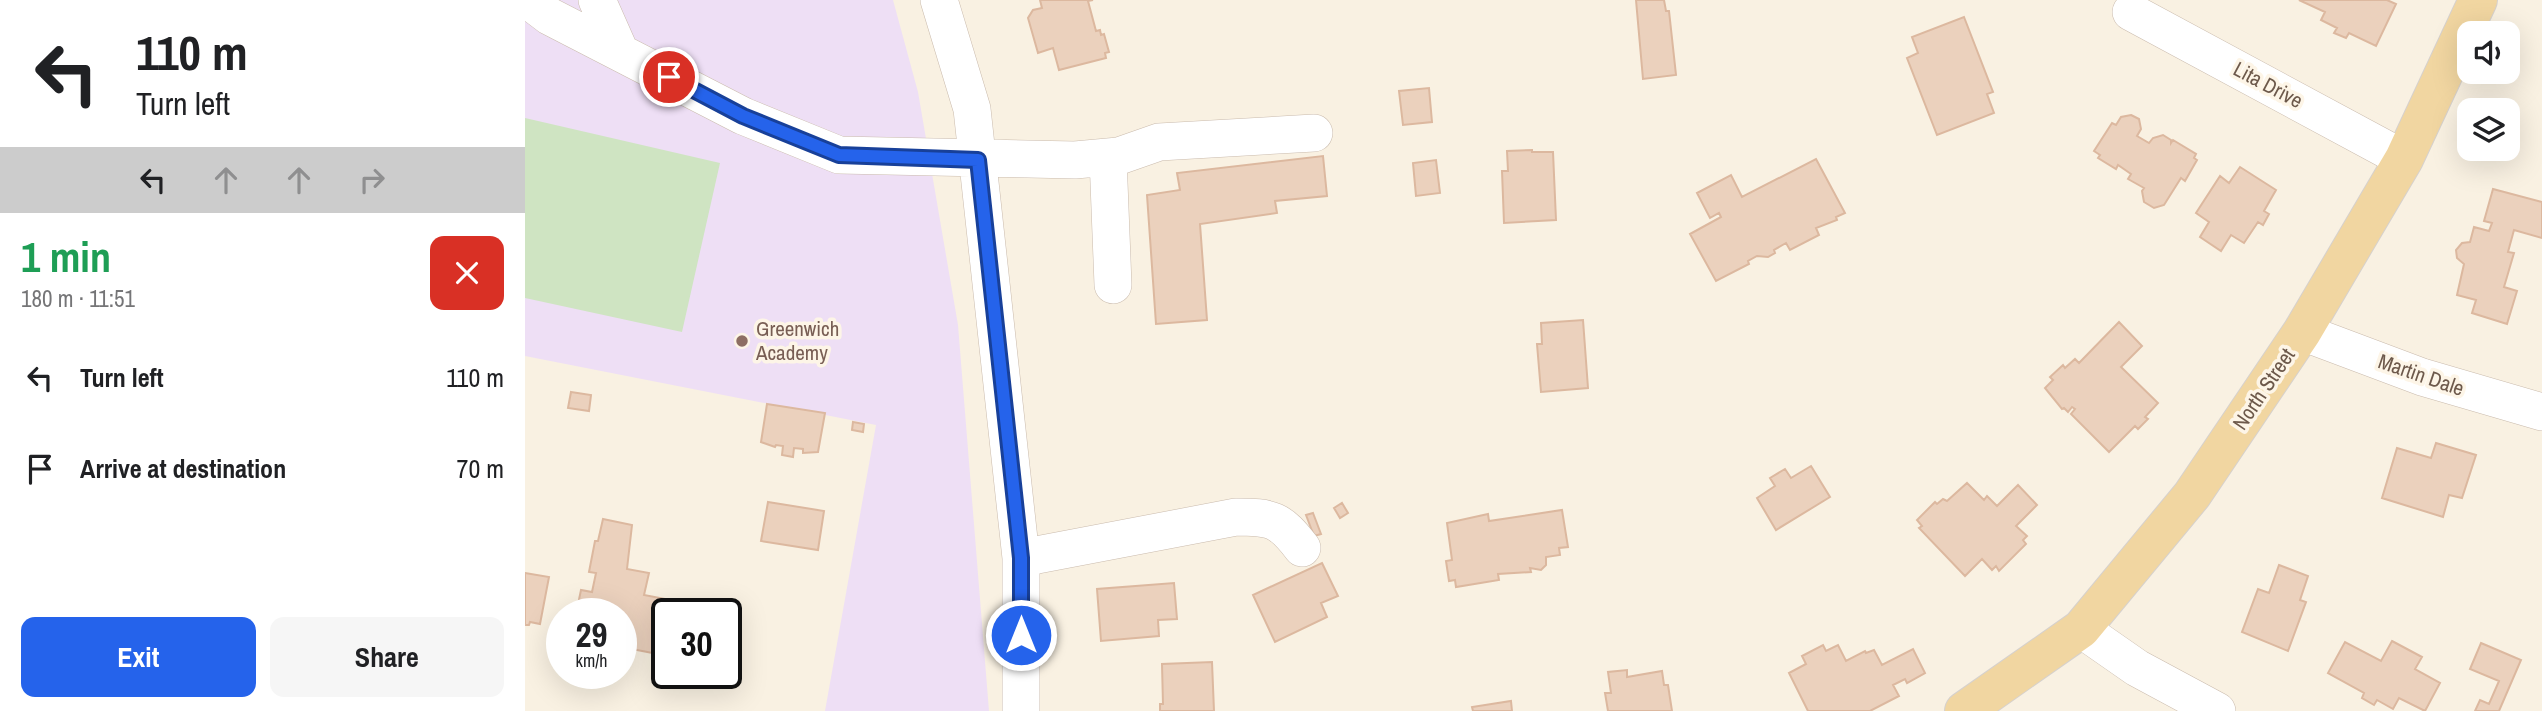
<!DOCTYPE html>
<html lang="en">
<head>
<meta charset="utf-8">
<style>
	:root { --surface:#fff; --page:#f6f6f6; --text:#202124; --muted:#757577; --accent:#2563eb }
	body { margin:0; font-family:"Archivo Narrow",sans-serif; background:var(--page); color:var(--text); height:100vh; display:flex; flex-direction:column; font-size:26px; white-space:nowrap }
	* { box-sizing:border-box; margin:0 }
	p { font-size:23px; color:var(--muted) }
	.icon { flex:none; width:38px; height:38px; fill:none; stroke:currentColor; stroke-width:2; stroke-linecap:round; stroke-linejoin:round }
	.map { position:relative; flex:1; overflow:hidden }
	.side { display:flex; flex-direction:column; background:var(--surface); width:525px }
	.side>* { flex:none }
	.guide { background:#fff; color:var(--text); overflow:hidden }
	.tools { position:absolute; left:1932px; top:21px; display:grid; gap:14px }
	.tools a { display:grid; place-items:center; width:63px; height:63px; border-radius:14px; background:var(--surface); box-shadow:0 7px 28px #0002; font-size:35px }
	.speed { position:absolute; left:21px; top:598px; display:flex; gap:14px; font-size:35px; font-weight:700; text-align:center }
	.speed>* { display:grid; place-content:center; width:91px; height:91px; border-radius:50%; background:var(--surface); box-shadow:0 7px 28px #0002; line-height:1 }
	.speed small { font-size:18px; font-weight:400 }
	.speed .limit { border:4px solid #111; border-radius:10px; background:#fff; color:#111 }
	.pin { position:absolute; display:grid; place-items:center; width:60px; height:60px; color:#fff; margin:-30px; border:4px solid #fff; border-radius:50%; box-shadow:0 2px 7px #0007 }
	.me { position:absolute; width:77px; margin:-38px; rotate:0deg; stroke-linejoin:round; filter:drop-shadow(0 0 5px #0008) }
	.turn { display:flex; align-items:center; gap:24px; height:147px; padding:0 21px; font-size:32px }
	.turn .icon { width:91px; height:91px; stroke-width:2.5 }
	.turn b { display:block; font-size:49px; line-height:60px }
	.lanes { display:flex; align-items:center; height:66px; padding:0 21px; background:#0003; justify-content:center; gap:35px; direction:ltr }
	.lanes .off { opacity:.35 }
	.round { display:grid; place-items:center; flex:none; width:74px; height:74px; border-radius:14px; background:var(--page) }
	.overview { display:flex; align-items:center; justify-content:space-between; height:119px; padding:0 21px }
	h1 { font-size:42px; font-weight:700; line-height:52px; color:#1e9e55 }
	.primary-button { display:flex; gap:14px; margin-top:auto; padding:14px 21px }
	.primary-button a { flex:1; height:80px; border-radius:14px; background:var(--accent); color:#fff; font-size:28px; font-weight:700; line-height:80px; text-align:center }
	.primary-button a+a { background:var(--page); color:var(--text) }
	ul { padding:0; list-style:none }
	li { display:flex; align-items:center; gap:21px; height:91px; padding:0 21px }
	li div { flex:1 }
	li b { display:block; font-size:26px }
	li em { font-style:normal }
	main { display:flex; flex:1; min-height:0 }
	.map>svg:first-child { display:block }
</style>
</head>
<body>
<main>
<section class="side">
<div class="guide">
<div class="turn"><svg class="icon" aria-label="left" viewBox="0 0 24 24"><path d="M17 20v-9H6M10 6l-5 5 5 5"/></svg><div><b>110 m</b>Turn left</div></div>
<div class="lanes"><svg class="icon" aria-label="left" viewBox="0 0 24 24"><path d="M17 20v-9H6M10 6l-5 5 5 5"/></svg><svg class="icon off" aria-label="ahead" viewBox="0 0 24 24"><path d="M12 20V5M6 11l6-6 6 6"/></svg><svg class="icon off" aria-label="ahead" viewBox="0 0 24 24"><path d="M12 20V5M6 11l6-6 6 6"/></svg><svg class="icon off" aria-label="right" viewBox="0 0 24 24"><path d="M7 20v-9h11M14 6l5 5-5 5"/></svg></div>
</div>
<div class="overview"><div><h1>1 min</h1><p>180 m · 11:51</p></div><a class="round" style="background:#d93025;color:#fff"><svg class="icon" aria-label="close" viewBox="0 0 24 24"><path d="M6 6l12 12M18 6L6 18"/></svg></a></div>
<ul>
<li><svg class="icon" aria-label="left" viewBox="0 0 24 24"><path d="M17 20v-9H6M10 6l-5 5 5 5"/></svg><div><b>Turn left</b></div><em>110 m</em></li>
<li><svg class="icon" aria-label="arrive" viewBox="0 0 24 24"><path d="M6 21V4h12l-3 4 3 4H6"/></svg><div><b>Arrive at destination</b></div><em>70 m</em></li>
</ul>
<div class="primary-button"><a>Exit</a><a>Share</a></div>
</section>
<div class="map">
<svg width="2017" height="711" viewBox="0 0 2017 711">
	<rect width="100%" height="100%" fill="#f9f1e2"/>
	<!-- education -->
	<path fill="#eedff5" d="M0 0H368L393 92 433 325 464 711H300L351 425 0 356Z"/>
	<!-- green -->
	<path fill="#cfe4c2" d="M0 118 195 163 157 332 0 298Z"/>
	<!-- building -->
	<path fill="#ebd1bd" stroke="#dcb89f" stroke-width="2" d="M515 0H568L563 1 571 31 575 30 576 35 579 34 584 52 580 53 581 58 534 70 528 48 513 53 503 18 508 10 517 8Z
		M1111 0H1139L1141 11H1144L1151 75 1118 79Z
		M1774 0H1862L1871 4 1851 46 1824 33 1821 38 1809 33 1812 28 1796 20 1800 12Z
		M1439 17 1468 92 1462 94 1469 113 1412 135 1382 58 1393 53 1387 37Z
		M904 88 907 122 878 125 874 91Z
		M1606 115 1614 119 1616 129 1612 136 1624 143 1628 138 1638 135 1646 140V143L1648 140 1671 154 1669 158 1672 160 1660 181 1656 178 1639 205 1629 208 1619 202 1617 191 1619 188 1603 179 1606 174 1593 165 1591 169 1573 158 1575 155 1569 151 1587 123 1591 125 1596 117Z
		M1007 150V152H1028L1031 220 979 223 977 171H983L982 151Z
		M798 156 802 196 750 201 752 213 675 224 682 320 631 324 622 195 655 190 652 173Z
		M1291 159 1320 213 1311 217 1312 220 1291 228 1294 235 1265 250 1261 243 1249 250 1250 253 1243 257 1232 256 1223 261 1224 264 1191 281 1165 234 1196 217 1194 213 1185 218 1172 193 1206 175 1217 197Z
		M911 160 915 193 891 196 888 163Z
		M1715 167 1751 190 1739 211 1744 214 1738 225 1733 222 1719 243 1706 235 1696 251 1675 237 1684 222 1671 213 1695 176 1704 183Z
		M1968 189 2017 202V238L1989 230 1983 252 1989 253 1979 287 1992 291 1982 324 1947 313 1951 300 1932 295 1939 264 1932 258 1931 250 1937 243 1945 242 1949 227 1964 231 1967 223 1959 221Z
		M1058 320 1063 388 1016 392 1012 344H1017L1016 323Z
		M1594 322 1617 346 1596 367 1633 403 1620 417 1623 419 1613 429 1610 426 1584 452 1546 414 1550 409 1547 407 1543 412 1539 408 1537 409 1520 388 1528 380 1525 377 1538 365 1540 368 1550 359 1554 363Z
		M46 392 66 395 64 411 43 408Z
		M242 404 300 413 293 452 278 453V449L269 448 268 457 257 455 258 446 251 445 250 447 236 442Z
		M328 422 339 424 338 432 327 430Z
		M1911 443 1951 455 1937 498 1924 495 1918 517 1857 498 1872 448 1906 458Z
		M1286 466 1305 497 1251 530 1232 498 1250 486 1245 478 1260 469 1266 478Z
		M1442 483 1459 500 1462 496 1472 506 1493 485 1512 505 1491 526 1502 536 1498 540 1501 544 1474 571 1471 566 1467 570 1457 559 1440 576 1394 528 1397 526 1392 520 1410 502 1412 504 1418 499 1422 501Z
		M243 502 299 511 293 550 236 541Z
		M817 503 823 513 815 518 809 508Z
		M1037 510 1043 547 1034 548 1035 555 1021 557V565L1016 570 1005 568 1006 572 973 574 974 580 931 587 930 580 924 581 921 561 927 560 922 523 963 514 964 521Z
		M788 513 796 534 789 536 781 515Z
		M78 519 107 525 102 569 124 573 119 595 156 602 154 614H142V650L134 649 133 654 96 647V614H51L56 590 67 592 71 573 64 572 70 541H73Z
		M797 563 813 596 796 603 802 617 750 642 728 595Z
		M1754 565 1783 576 1775 600 1781 602 1763 651 1717 632 1733 589 1744 593Z
		M0 573 24 577 15 624 5 622 4 625H0Z
		M649 583 652 619 633 620 634 636 576 641 572 589Z
		M1867 641 1897 657 1890 669 1915 683 1900 711 1874 698 1868 709 1852 700 1849 705 1837 698 1839 693 1803 673 1820 642 1856 661Z
		M1956 643 1996 660 1974 711H1950L1955 700 1964 704 1974 681 1945 669Z
		M1298 645 1301 651 1313 645 1321 661 1340 651 1341 653 1349 650 1357 665 1388 649 1400 673 1382 683 1380 679 1368 685 1374 696 1345 711H1283L1264 673 1281 664 1277 656Z
		M687 662 689 711H635V704H638L637 664Z
		M1102 670V677L1137 671 1139 685H1143L1147 711H1083L1080 693H1086L1083 672Z
		M986 701 987 711H948L947 707Z"/>
	<g fill="none" stroke-linecap="round" stroke-linejoin="round">
		<defs>
			<path id="minor" d="M3 0 24 16 218 116 314 155 550 160 594 156 634 142 789 133
				M72 0 95 52
				M414 0 447 109 496 558V711
				M1606 12 1879 159
				M583 157 588 285
				M1777 332 1897 377 2017 412
				M496 558 711 517C747 517 755 519 777 548
				M1556 629 1612 668 1692 711"/>
			<path id="major" d="M1439 711 1556 629 1667 495 1777 332 1879 159 1953 0"/>
		</defs>
		<!-- minor casing -->
		<use href="#minor" stroke="#cabbad" stroke-width="38"/>
		<!-- major casing -->
		<use href="#major" stroke="#d6d1cd" stroke-width="40"/>
		<!-- minor -->
		<use href="#minor" stroke="#fff" stroke-width="37"/>
		<!-- major -->
		<use href="#major" stroke="#f1d6a1" stroke-width="38"/>
	</g>
	<g fill="none" stroke-linecap="round" stroke-linejoin="round">
		<defs>
			<path id="route" d="M144 77 218 116 314 155 453 160 496 558V635"/>
		</defs>
		<!-- route casing -->
		<use href="#route" stroke="#184099" stroke-width="18"/>
		<!-- route -->
		<use href="#route" stroke="#2563eb" stroke-width="12"/>
	</g>
	<!-- markers -->
	<circle fill="#8d6e63" stroke="#fdf5e7" stroke-width="2.5" cx="217" cy="341" r="7"/>
	<g text-anchor="middle" stroke-width="7" stroke-linejoin="round" paint-order="stroke">
		<!-- street labels -->
		<g font-size="21" fill="#6d594b" stroke="#fdf5e7">
			<text transform="translate(1743 85) rotate(28)" y="7">Lita Drive</text>
			<text transform="translate(1896 375) rotate(19)" y="7">Martin Dale</text>
			<text transform="translate(1739 389) rotate(-56)" y="7">North Street</text>
		</g>
		<!-- education labels -->
		<g font-size="21" fill="#785e54" stroke="#fdf5e7" text-anchor="start">
			<text x="231" y="336">Greenwich<tspan x="231" dy="24">Academy</tspan></text>
		</g>
	</g>
</svg>
<div class="tools">
<a><svg class="icon" aria-label="sound" viewBox="0 0 24 24"><path d="M4 9h4l5-4v14l-5-4H4zM17 9q2 3 0 6"/></svg></a>
<a><svg class="icon" aria-label="layers" viewBox="0 0 24 24"><path d="M12 4l9 5-9 5-9-5zM3 14l9 5 9-5"/></svg></a>
</div>
<div class="speed"><div>29<small>km/h</small></div><div class="limit">30</div></div>
<div class="pin" style="left:144px;top:77px;background:#d93025"><svg class="icon" aria-label="arrive" viewBox="0 0 24 24"><path d="M6 21V4h12l-3 4 3 4H6"/></svg></div>
<svg class="me" style="left:496px;top:635px" viewBox="-20 -20 40 40"><circle r="17" fill="#2563eb" stroke="#fff" stroke-width="3"/><path d="M0-11L8 9 0 5-8 9z" fill="#fff"/></svg>
</div>
</main>
</body>
</html>
